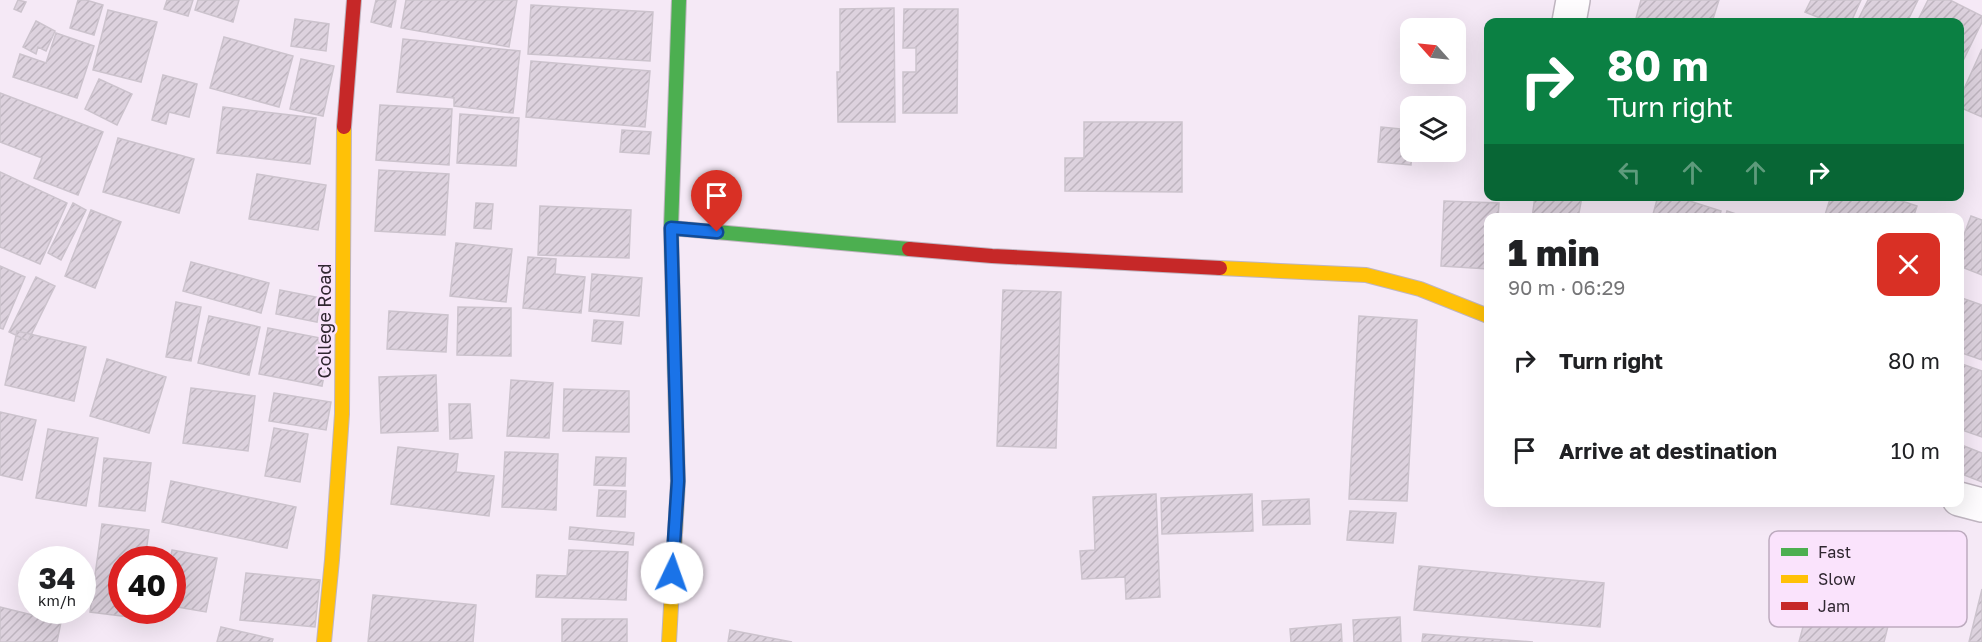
<!DOCTYPE html>
<html lang="en">
<head>
<meta charset="utf-8">
<style>
	:root { --surface:#fff; --page:#f6f6f6; --text:#202124; --muted:#757577 }
	body { margin:0; font-family:"Golos Text",sans-serif; background:var(--page); color:var(--text); height:100vh; display:flex; flex-direction:column; font-size:22px; white-space:nowrap }
	* { box-sizing:border-box; margin:0 }
	p { font-size:20px; color:var(--muted) }
	.icon { flex:none; width:33px; height:33px; fill:none; stroke:currentColor; stroke-width:2; stroke-linecap:round; stroke-linejoin:round }
	.map { position:relative; flex:1; overflow:hidden }
	.sheet { position:absolute; left:1484px; top:213px; width:480px; height:294px; display:flex; flex-direction:column; background:var(--surface); border-radius:12px; box-shadow:0 6px 24px #0002 }
	.sheet>* { flex:none }
	.guide { position:absolute; left:1484px; top:18px; width:480px; height:183px; border-radius:12px; box-shadow:0 6px 24px #0002; background:#0b8043; color:#fff; overflow:hidden }
	.needle { width:39px; rotate:297deg }
	.controls { position:absolute; left:1400px; top:18px; display:grid; gap:12px }
	.controls a { display:grid; place-items:center; width:66px; height:66px; border-radius:12px; background:var(--surface); box-shadow:0 6px 24px #0002; font-size:30px }
	.speed { position:absolute; left:18px; top:546px; display:flex; gap:12px; font-size:30px; font-weight:700; text-align:center }
	.speed>* { display:grid; place-content:center; width:78px; height:78px; border-radius:50%; background:var(--surface); box-shadow:0 6px 24px #0002; line-height:1 }
	.speed small { font-size:15px; font-weight:400 }
	.speed .limit { border:9px solid #d22; background:#fff; color:#111 }
	.pin { position:absolute; display:grid; place-items:center; width:51px; height:51px; color:#fff; margin:-62px -26px; border-radius:50% 50% 50% 0; rotate:-45deg; box-shadow:0 0 6px #0007 }
	.pin .icon { rotate:45deg }
	.me { position:absolute; width:66px; margin:-33px; rotate:3deg; stroke-linejoin:round; filter:drop-shadow(0 0 4px #0008) }
	.turn { display:flex; align-items:center; gap:21px; height:126px; padding:0 24px; font-size:27px }
	.turn .icon { width:78px; height:78px; stroke-width:2.5 }
	.turn b { display:block; font-size:42px; line-height:51px }
	.lanes { display:flex; align-items:center; height:57px; padding:0 24px; background:#0003; justify-content:center; gap:30px; direction:ltr }
	.lanes .off { opacity:.35 }
	.round { display:grid; place-items:center; flex:none; width:63px; height:63px; border-radius:12px; background:var(--page) }
	.headline { display:flex; align-items:center; justify-content:space-between; height:102px; padding:0 24px }
	h1 { font-size:36px; font-weight:800; line-height:45px }
	ul { padding:0; list-style:none }
	li { display:flex; align-items:center; gap:18px; height:90px; padding:0 24px }
	li div { flex:1 }
	li b { display:block; font-size:22px }
	li em { font-style:normal }
	.map>svg:first-child { display:block }
</style>
</head>
<body>
<div class="map">
<svg width="1982" height="642" viewBox="0 0 1982 642">
	<defs>
		<pattern id="building-hatch" width="6" height="6" patternUnits="userSpaceOnUse" patternTransform="scale(1.5)"><rect width="6" height="6" fill="#ddd2de"/><path d="M-1 1l2-2M0 6l6-6M5 7l2-2" fill="none" stroke="#beb4bf"/></pattern>
	</defs>
	<rect width="100%" height="100%" fill="#f5e9f6"/>
	<!-- building -->
	<path fill="url(#building-hatch)" stroke="#ccc3cd" stroke-width="1.5" d="M18 0 26 2 21 12 14 9Z
		M78 0H86L103 5 94 35 70 28Z
		M167 0H193L188 16 164 9Z
		M198 0H239L233 22 195 10Z
		M376 0H396L391 27 371 22Z
		M406 0H517L509 47 401 28Z
		M1641 0H1719L1712 22H1635Z
		M1811 0H1861L1851 22H1830L1805 12Z
		M1868 0H1918L1907 22H1857Z
		M1928 0H1950L1982 16V22L1959 69V22H1917Z
		M531 5 653 12 650 61 528 54Z
		M894 8 895 122H838L837 72H840V9Z
		M904 9H958L957 113H903V72H916V48H903Z
		M108 10 157 22 141 82 93 70Z
		M295 19 329 24 326 51 291 46Z
		M36 21 55 31 46 51 38 47 36 54 23 47Z
		M56 33 94 46 77 98 13 77 20 54 46 63Z
		M224 37 293 56 279 107 210 88Z
		M403 39 520 51 513 113 454 106V98L397 92Z
		M1982 49V117L1959 107V100Z
		M301 59 334 66 323 116 290 109Z
		M531 61 650 71 645 127 526 117Z
		M163 75 197 84 189 117 169 112 166 124 152 120Z
		M99 79 132 94 117 125 85 109Z
		M0 93 103 132 78 195 34 178 42 158 0 142Z
		M380 105 452 109 449 165 376 160Z
		M223 107 316 118 310 164 217 153Z
		M460 114 519 118 516 166 457 163Z
		M1084 122H1182V192L1065 191V158H1084Z
		M1381 127 1410 130V152H1412L1411 165 1378 162Z
		M622 130 651 132 649 154 620 152Z
		M118 138 194 159 179 213 103 192Z
		M379 170 449 174 445 235 375 231Z
		M0 172 67 203 40 264 0 247Z
		M257 174 326 185 318 230 249 219Z
		M1493 196H1521V199H1493Z
		M1535 196 1582 197 1578 218H1532Z
		M1658 196H1674L1721 211 1719 218H1652Z
		M1831 196H1887L1917 206 1913 218H1824Z
		M1444 201 1499 203 1498 218H1488V269L1441 266Z
		M73 203 86 210 61 260 48 253Z
		M476 203 493 204 491 229 474 228Z
		M540 206 631 210 629 258 538 255Z
		M91 210 121 222 95 288 65 276Z
		M1727 211 1748 218H1725Z
		M1971 216 1982 220V275L1959 266V248Z
		M456 243 512 249 506 302 450 296Z
		M528 257 556 259 555 274 585 277 581 313 523 308Z
		M191 262 269 283 261 313 183 291Z
		M0 266 25 277 3 329 0 328Z
		M592 274 642 278 639 316 589 311Z
		M36 277 55 286 28 341 9 332Z
		M280 290 321 298 317 322 276 314Z
		M1003 290 1061 292 1056 448 997 446Z
		M1959 297 1982 305V360L1959 352Z
		M176 302 201 307 191 361 166 357Z
		M458 307 511 308V356L457 355Z
		M389 311 448 315 446 352 387 349Z
		M209 316 260 327 249 375 198 363Z
		M1359 316 1417 320 1407 501 1349 499Z
		M594 320 623 322 621 344 592 341Z
		M268 328 331 340 322 386 259 374Z
		M17 331 86 347 74 401 5 385Z
		M107 359 166 377 149 433 90 416Z
		M1959 363 1982 371V437L1959 429Z
		M436 375 438 431 381 433 379 377Z
		M511 380 553 383 549 438 507 436Z
		M191 388 255 396 248 451 183 443Z
		M564 389 629 391V432L563 431Z
		M274 393 331 402 326 430 269 421Z
		M449 404H470L472 438 450 439Z
		M0 412 36 420 22 480 0 475Z
		M274 428 308 434 300 482 265 476Z
		M48 429 98 438 86 506 36 498Z
		M1959 444 1982 453V482L1959 473Z
		M398 447 458 454 456 472 494 476 489 516 391 504Z
		M505 452 558 454 556 510 502 507Z
		M596 457 626 458 625 486 594 485Z
		M104 458 151 463 145 511 99 506Z
		M171 481 296 507 287 548 162 522Z
		M599 490 626 491 625 517 597 516Z
		M1156 494 1160 597 1126 599 1125 577 1082 579 1080 551 1095 550 1093 497Z
		M1252 494 1253 531 1162 534 1161 498Z
		M1309 499 1310 524 1263 525 1262 501Z
		M1350 511 1396 513 1393 543 1347 540Z
		M102 524 149 530 145 560H122V610H138L137 618 90 612Z
		M570 527 634 533 633 545 569 539Z
		M172 550 217 558 206 612 172 606V560H170Z
		M569 550 628 552 626 600 536 597 537 575 567 576Z
		M1419 566 1604 583 1600 627 1414 610Z
		M246 573 320 580 315 627 240 620Z
		M1982 589V642H1969Z
		M1812 593 1891 614 1884 642H1799Z
		M373 595 476 605 473 642H368Z
		M0 607 61 622 57 642H0Z
		M1400 617 1401 642H1354L1353 620Z
		M562 619H627V642H562Z
		M1341 624 1342 642H1291L1290 629Z
		M221 627 273 639 272 642H217Z
		M730 630 792 642H728Z
		M1423 634 1533 642H1422Z"/>
	<g fill="none" stroke-linecap="round" stroke-linejoin="round">
		<defs>
			<path id="street" d="M1569 22 1573 0
				M1959 499 1982 505"/>
			<path id="fast" d="M671 228 909 249
				M675 379 671 228 679 0"/>
			<path id="slow" d="M1220 268 1366 275 1420 289 1488 316
				M324 642 332 560 342 414 344 127
				M669 642 678 481 675 379"/>
			<path id="jam" d="M344 127 354 0
				M909 249 992 256 1220 268"/>
		</defs>
		<!-- street casing -->
		<use href="#street" stroke="#bfb5c0" stroke-width="36"/>
		<!-- fast casing -->
		<use href="#fast" stroke="#bfb5c0" stroke-width="16"/>
		<!-- slow casing -->
		<use href="#slow" stroke="#bfb5c0" stroke-width="16"/>
		<!-- jam casing -->
		<use href="#jam" stroke="#bfb5c0" stroke-width="16"/>
		<!-- street -->
		<use href="#street" stroke="#fefcfe" stroke-width="33"/>
		<!-- fast -->
		<use href="#fast" stroke="#4caf50" stroke-width="14"/>
		<!-- slow -->
		<use href="#slow" stroke="#ffc107" stroke-width="14"/>
		<!-- jam -->
		<use href="#jam" stroke="#c62828" stroke-width="14"/>
	</g>
	<g fill="none" stroke-linecap="round" stroke-linejoin="round">
		<defs>
			<path id="route" d="M672 573 678 481 671 228 717 232"/>
		</defs>
		<!-- route casing -->
		<use href="#route" stroke="#114b97" stroke-width="15"/>
		<!-- route -->
		<use href="#route" stroke="#1a73e8" stroke-width="10"/>
	</g>
	<g text-anchor="middle" stroke-width="5" stroke-linejoin="round" paint-order="stroke">
		<!-- street labels -->
		<g font-size="18" fill="#302731" stroke="#fae3fc">
			<text transform="translate(325 321) rotate(-90)" y="6">College Road</text>
		</g>
	</g>
	<!-- legend -->
	<rect x="1769" y="531" width="198" height="96" rx="9" fill="#fae3fc" stroke="#bdabbf" stroke-width="1.5"/>
	<rect x="1781" y="548" width="27" height="8" fill="#4caf50"/>
	<rect x="1781" y="575" width="27" height="8" fill="#ffc107"/>
	<rect x="1781" y="602" width="27" height="8" fill="#c62828"/>
	<g font-size="16" fill="#302731">
		<text x="1818" y="558">Fast</text>
		<text x="1818" y="585">Slow</text>
		<text x="1818" y="612">Jam</text>
	</g>
</svg>
<div class="controls">
<a><svg class="needle" viewBox="-14 -14 28 28"><path d="M0-13l5 13h-10z" fill="#e53935"/><path d="M0 13l5-13h-10z" fill="#757577"/></svg></a>
<a><svg class="icon" aria-label="layers" viewBox="0 0 24 24"><path d="M12 4l9 5-9 5-9-5zM3 14l9 5 9-5"/></svg></a>
</div>
<div class="speed"><div>34<small>km/h</small></div><div class="limit">40</div></div>
<div class="pin" style="left:717px;top:232px;background:#d93025"><svg class="icon" aria-label="arrive" viewBox="0 0 24 24"><path d="M6 21V4h12l-3 4 3 4H6"/></svg></div>
<svg class="me" style="left:672px;top:573px" viewBox="-20 -20 40 40"><circle r="19" fill="#fff"/><path d="M0-13L10 11 0 6-10 11z" fill="#1a73e8"/></svg>
<div class="guide">
<div class="turn"><svg class="icon" aria-label="right" viewBox="0 0 24 24"><path d="M7 20v-9h11M14 6l5 5-5 5"/></svg><div><b>80 m</b>Turn right</div></div>
<div class="lanes"><svg class="icon off" aria-label="left" viewBox="0 0 24 24"><path d="M17 20v-9H6M10 6l-5 5 5 5"/></svg><svg class="icon off" aria-label="ahead" viewBox="0 0 24 24"><path d="M12 20V5M6 11l6-6 6 6"/></svg><svg class="icon off" aria-label="ahead" viewBox="0 0 24 24"><path d="M12 20V5M6 11l6-6 6 6"/></svg><svg class="icon" aria-label="right" viewBox="0 0 24 24"><path d="M7 20v-9h11M14 6l5 5-5 5"/></svg></div>
</div>
<section class="sheet">
<div class="headline"><div><h1>1 min</h1><p>90 m · 06:29</p></div><a class="round" style="background:#d93025;color:#fff"><svg class="icon" aria-label="close" viewBox="0 0 24 24"><path d="M6 6l12 12M18 6L6 18"/></svg></a></div>
<ul>
<li><svg class="icon" aria-label="right" viewBox="0 0 24 24"><path d="M7 20v-9h11M14 6l5 5-5 5"/></svg><div><b>Turn right</b></div><em>80 m</em></li>
<li><svg class="icon" aria-label="arrive" viewBox="0 0 24 24"><path d="M6 21V4h12l-3 4 3 4H6"/></svg><div><b>Arrive at destination</b></div><em>10 m</em></li>
</ul>
</section>
</div>
</body>
</html>
